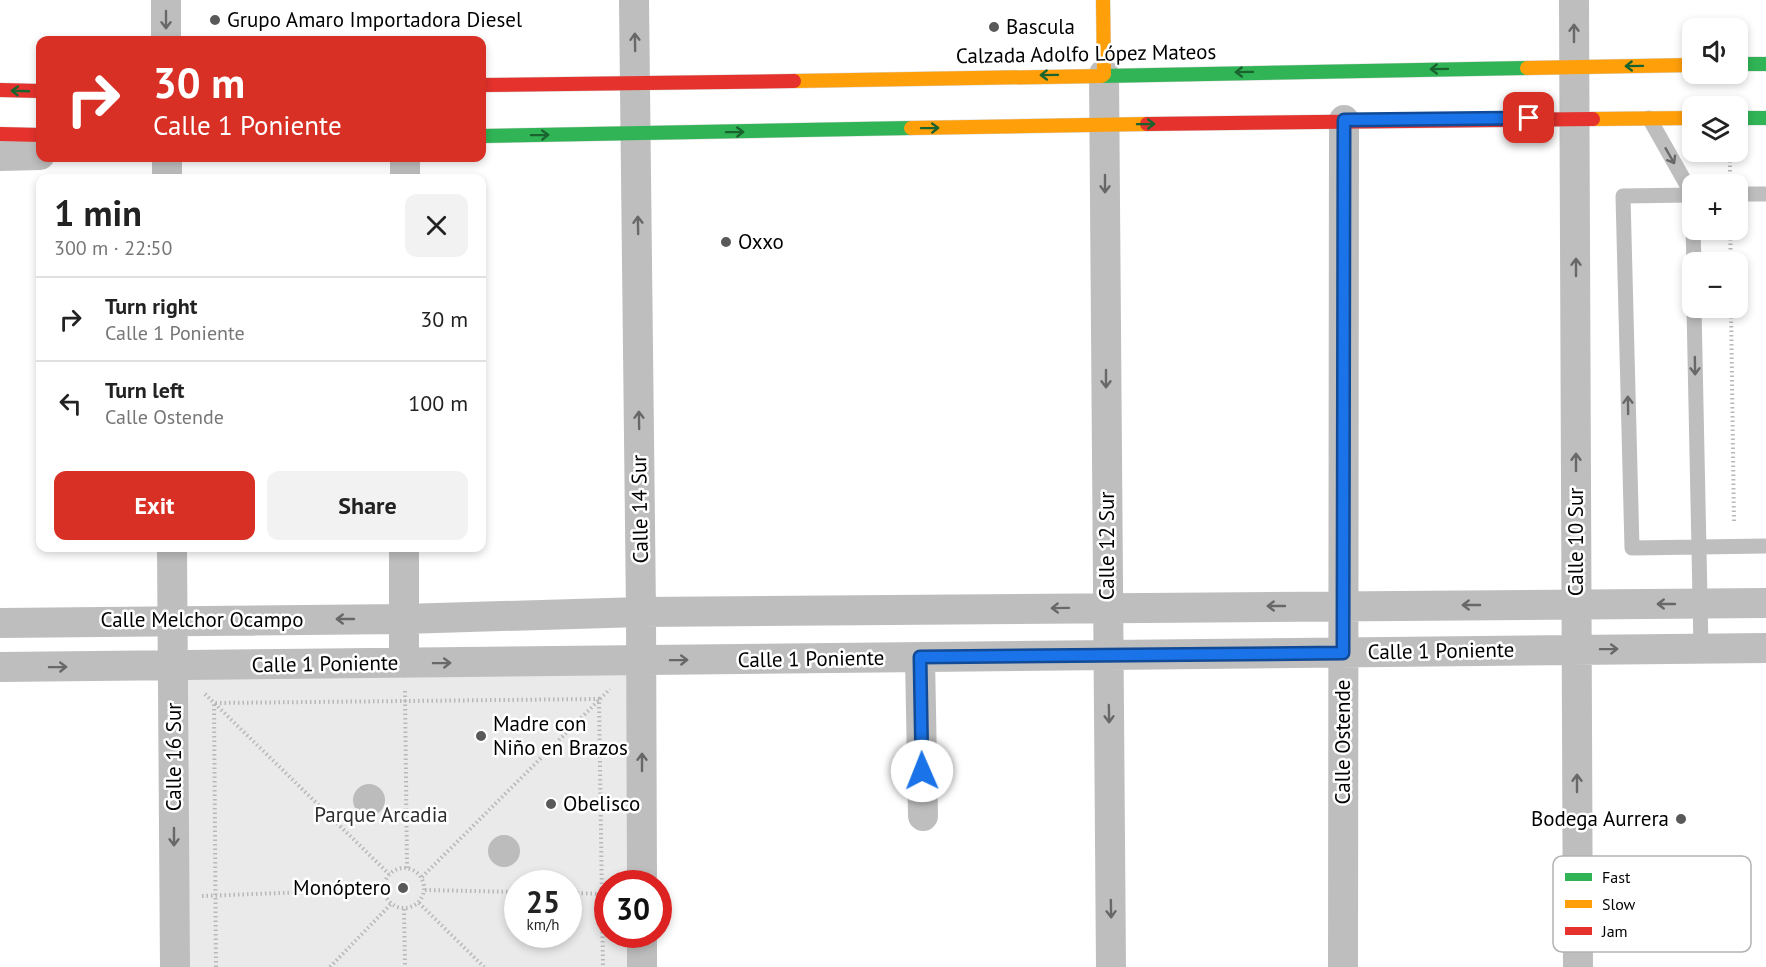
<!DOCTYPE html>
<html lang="en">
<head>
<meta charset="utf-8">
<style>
	:root { --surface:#fff; --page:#f2f2f2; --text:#222; --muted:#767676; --line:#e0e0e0; --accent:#d93025 }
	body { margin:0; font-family:"PT Sans",sans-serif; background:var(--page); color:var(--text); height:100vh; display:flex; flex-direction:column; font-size:22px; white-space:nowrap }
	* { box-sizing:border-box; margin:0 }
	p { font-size:20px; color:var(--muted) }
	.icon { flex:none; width:33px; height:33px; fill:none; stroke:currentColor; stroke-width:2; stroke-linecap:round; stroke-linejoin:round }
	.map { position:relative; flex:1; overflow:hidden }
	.drawer { position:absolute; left:36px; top:174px; width:450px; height:378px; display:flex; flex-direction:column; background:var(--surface); border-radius:12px; box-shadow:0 3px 9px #0003 }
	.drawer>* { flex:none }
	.banner { position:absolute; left:36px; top:36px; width:450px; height:126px; border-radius:12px; box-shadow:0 3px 9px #0003; background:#d93025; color:#fff; overflow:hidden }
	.fabs { position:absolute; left:1682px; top:18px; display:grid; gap:12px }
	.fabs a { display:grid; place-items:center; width:66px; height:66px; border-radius:12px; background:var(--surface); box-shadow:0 3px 9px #0003; font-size:30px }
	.speed { position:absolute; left:504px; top:870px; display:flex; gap:12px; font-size:30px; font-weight:700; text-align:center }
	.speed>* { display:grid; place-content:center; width:78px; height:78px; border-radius:50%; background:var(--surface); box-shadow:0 3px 9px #0003; line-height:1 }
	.speed small { font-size:15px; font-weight:400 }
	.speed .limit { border:9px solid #d22; background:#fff; color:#111 }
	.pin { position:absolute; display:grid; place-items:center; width:51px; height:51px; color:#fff; margin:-26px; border-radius:12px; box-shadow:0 3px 9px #0006 }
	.me { position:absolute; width:66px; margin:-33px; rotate:359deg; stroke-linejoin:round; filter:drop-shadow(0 0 4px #0008) }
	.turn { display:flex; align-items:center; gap:21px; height:126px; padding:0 18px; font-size:27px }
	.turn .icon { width:78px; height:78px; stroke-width:2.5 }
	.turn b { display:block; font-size:42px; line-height:51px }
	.round { display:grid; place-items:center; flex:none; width:63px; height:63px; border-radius:12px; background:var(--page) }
	.headline { display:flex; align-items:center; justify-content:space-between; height:102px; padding:0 18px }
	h1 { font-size:36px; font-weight:700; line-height:45px }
	.button { display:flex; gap:12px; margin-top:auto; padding:12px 18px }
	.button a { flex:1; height:69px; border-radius:12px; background:var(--accent); color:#fff; font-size:24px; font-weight:700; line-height:69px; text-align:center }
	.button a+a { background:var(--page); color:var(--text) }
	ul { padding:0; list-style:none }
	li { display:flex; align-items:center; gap:18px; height:84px; padding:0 18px; border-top:2px solid var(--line) }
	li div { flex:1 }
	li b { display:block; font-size:22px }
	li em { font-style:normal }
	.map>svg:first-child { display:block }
</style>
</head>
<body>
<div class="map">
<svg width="1766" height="967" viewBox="0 0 1766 967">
	<rect width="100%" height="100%" fill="#fff"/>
	<!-- green -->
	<path fill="#eaeaea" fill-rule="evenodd" d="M642 661V883L608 884V934L642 935V967H175L173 666ZM518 884H568V934H518Z"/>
	<!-- water -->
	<path fill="#bcbcbc" d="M353 800a16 16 0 1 1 32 0a16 16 0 1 1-32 0Z
		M488 851a16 16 0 1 1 32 0a16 16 0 1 1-32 0Z"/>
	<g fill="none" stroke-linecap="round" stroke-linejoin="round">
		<defs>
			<path id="fast" d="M1737 64H1766
				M1102 76 1527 68
				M1737 118H1766
				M482 136 911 128"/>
			<path id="slow" d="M1103 0 1104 74
				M1527 68 1692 65
				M794 81 1102 76
				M1593 119 1692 118
				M911 128 1147 124"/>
			<path id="jam" d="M482 85 794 81
				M0 90 40 91
				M1147 124 1593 119
				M0 134 40 135"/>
		</defs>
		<!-- fast casing -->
		<use href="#fast" stroke="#dbdbdb" stroke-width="15"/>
		<!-- slow casing -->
		<use href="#slow" stroke="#dbdbdb" stroke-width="15"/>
		<!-- jam casing -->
		<use href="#jam" stroke="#dbdbdb" stroke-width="15"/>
		<!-- path -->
		<path stroke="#b8b8b8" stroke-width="4" stroke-dasharray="1.5 3" stroke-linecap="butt" d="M1730 152V175
			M1730 230 1731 262
			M1731 308 1734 524
			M405 691 407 868
			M205 694 389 874
			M384 888a20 20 0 1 1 40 0a20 20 0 1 1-40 0Z
			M422 877 610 689
			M425 890 518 892
			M568 893 608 894
			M202 896 384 889
			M419 903 484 967
			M404 909 405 967
			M216 967 214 703 599 699 603 967
			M330 967 391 904"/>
		<!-- lane -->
		<path stroke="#bebebe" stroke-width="15" d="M1649 118 1692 194
			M1737 194H1766
			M1692 195 1623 196 1632 548 1766 546
			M1693 230 1694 262
			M1694 308 1701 648"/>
		<!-- street -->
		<path stroke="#bebebe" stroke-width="30" d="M166 0V40
			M634 0 641 612 642 884
			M1574 0 1578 967
			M1104 74 1111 967
			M0 156 40 155
			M167 158V178
			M405 178V158
			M172 548 175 967
			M404 548V663
			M0 623 404 619 641 612 1766 603
			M920 658 923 816
			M0 667 1766 648
			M642 934V967
			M1343 967 1344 120"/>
		<!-- fast -->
		<use href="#fast" stroke="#30b455" stroke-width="14"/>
		<!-- slow -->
		<use href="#slow" stroke="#ff9f0a" stroke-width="14"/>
		<!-- jam -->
		<use href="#jam" stroke="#e5322d" stroke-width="14"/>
	</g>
	<!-- one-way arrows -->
	<defs><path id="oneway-shaft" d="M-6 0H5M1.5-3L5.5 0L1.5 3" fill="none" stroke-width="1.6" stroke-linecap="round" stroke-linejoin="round" transform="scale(1.5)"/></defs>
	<g stroke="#686868">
		<use href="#oneway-shaft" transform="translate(166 20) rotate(90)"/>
		<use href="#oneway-shaft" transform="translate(1574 33) rotate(-90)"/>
		<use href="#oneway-shaft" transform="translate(635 42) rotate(-91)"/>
		<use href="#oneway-shaft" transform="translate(1670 156) rotate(60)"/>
		<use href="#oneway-shaft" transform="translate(1105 184) rotate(90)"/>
		<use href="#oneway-shaft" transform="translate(638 225) rotate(-91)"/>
		<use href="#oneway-shaft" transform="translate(1576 267) rotate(-90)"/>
		<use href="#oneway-shaft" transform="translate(1695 366) rotate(89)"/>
		<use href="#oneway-shaft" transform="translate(1106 379) rotate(90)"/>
		<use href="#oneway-shaft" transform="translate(1628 405) rotate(-91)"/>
		<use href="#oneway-shaft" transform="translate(639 420) rotate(-91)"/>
		<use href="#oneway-shaft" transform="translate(1576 462) rotate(-90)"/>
		<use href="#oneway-shaft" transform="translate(1666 604) rotate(180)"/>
		<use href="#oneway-shaft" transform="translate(1471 605) rotate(180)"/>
		<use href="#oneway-shaft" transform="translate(1276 606) rotate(180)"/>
		<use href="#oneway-shaft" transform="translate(1060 608) rotate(179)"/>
		<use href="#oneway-shaft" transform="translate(345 619) rotate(180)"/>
		<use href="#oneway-shaft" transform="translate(1609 649) rotate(-1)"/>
		<use href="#oneway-shaft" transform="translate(679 660) rotate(-1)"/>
		<use href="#oneway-shaft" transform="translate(442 663) rotate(-1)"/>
		<use href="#oneway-shaft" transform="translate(58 667) rotate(-1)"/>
		<use href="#oneway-shaft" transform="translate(1109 714) rotate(89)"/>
		<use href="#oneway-shaft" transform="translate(642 762) rotate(-90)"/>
		<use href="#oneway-shaft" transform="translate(1577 783) rotate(-90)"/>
		<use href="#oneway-shaft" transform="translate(174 837) rotate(90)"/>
		<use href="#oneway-shaft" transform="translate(1111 909) rotate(89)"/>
	</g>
	<g stroke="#1a632f">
		<use href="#oneway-shaft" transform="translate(1634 66) rotate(179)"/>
		<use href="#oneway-shaft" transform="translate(1439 69) rotate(179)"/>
		<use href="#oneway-shaft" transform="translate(1244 72) rotate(179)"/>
		<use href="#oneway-shaft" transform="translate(1049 75) rotate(179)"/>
		<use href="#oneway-shaft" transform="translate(20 91) rotate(-178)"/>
		<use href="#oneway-shaft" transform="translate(1146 124) rotate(-1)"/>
		<use href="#oneway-shaft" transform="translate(930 128) rotate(-1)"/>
		<use href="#oneway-shaft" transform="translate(735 132) rotate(-1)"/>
		<use href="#oneway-shaft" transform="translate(540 135) rotate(-1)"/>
	</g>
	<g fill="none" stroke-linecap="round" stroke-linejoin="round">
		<defs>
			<path id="route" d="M922 771 920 657 1343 653 1344 120 1529 118"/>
		</defs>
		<!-- route casing -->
		<use href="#route" stroke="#114b97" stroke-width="15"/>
		<!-- route -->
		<use href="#route" stroke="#1a73e8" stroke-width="10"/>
	</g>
	<!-- markers -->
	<g fill="#595959" stroke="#fff" stroke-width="2">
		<circle cx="215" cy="20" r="6"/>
		<circle cx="994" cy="27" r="6"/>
		<circle cx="726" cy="242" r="6"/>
		<circle cx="481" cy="736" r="6"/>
		<circle cx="551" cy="804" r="6"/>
		<circle cx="1681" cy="819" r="6"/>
		<circle cx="403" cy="888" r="6"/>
	</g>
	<g text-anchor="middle" stroke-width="5" stroke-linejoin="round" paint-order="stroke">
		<!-- poi labels -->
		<g font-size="21" fill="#000" stroke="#fff" text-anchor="start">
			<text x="227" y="27">Grupo Amaro Importadora Diesel</text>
			<text x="1006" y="34">Bascula</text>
			<text x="738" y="249">Oxxo</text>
			<text x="493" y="731">Madre con<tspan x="493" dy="24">Niño en Brazos</tspan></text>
			<text x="563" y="811">Obelisco</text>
			<text x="1669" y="826" text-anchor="end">Bodega Aurrera</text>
			<text x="391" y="895" text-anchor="end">Monóptero</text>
		</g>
		<!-- street labels -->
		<g font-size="21" fill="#000" stroke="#fff">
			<text transform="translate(1086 54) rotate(-1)" y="7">Calzada Adolfo López Mateos</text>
			<text transform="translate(640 509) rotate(-91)" y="7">Calle 14 Sur</text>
			<text transform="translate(1576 542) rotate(-90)" y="7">Calle 10 Sur</text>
			<text transform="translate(1107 546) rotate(-90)" y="7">Calle 12 Sur</text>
			<text x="202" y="627">Calle Melchor Ocampo</text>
			<text transform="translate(1441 651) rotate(-1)" y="7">Calle 1 Poniente</text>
			<text transform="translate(811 659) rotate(-1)" y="7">Calle 1 Poniente</text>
			<text transform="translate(325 664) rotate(-1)" y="7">Calle 1 Poniente</text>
			<text transform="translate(1343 742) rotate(-90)" y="7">Calle Ostende</text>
			<text transform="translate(174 757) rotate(-90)" y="7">Calle 16 Sur</text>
		</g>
		<!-- park labels -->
		<g font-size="21" fill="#2f2f2f" stroke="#fff">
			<text x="381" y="822">Parque Arcadia</text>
		</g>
	</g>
	<!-- legend -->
	<rect x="1553" y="856" width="198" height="96" rx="9" fill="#fff" stroke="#b2b2b2" stroke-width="1.5"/>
	<rect x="1565" y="873" width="27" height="8" fill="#30b455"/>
	<rect x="1565" y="900" width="27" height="8" fill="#ff9f0a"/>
	<rect x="1565" y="927" width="27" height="8" fill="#e5322d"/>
	<g font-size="16" fill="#000">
		<text x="1602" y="883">Fast</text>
		<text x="1602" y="910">Slow</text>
		<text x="1602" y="937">Jam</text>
	</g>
</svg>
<div class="fabs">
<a><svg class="icon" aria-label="sound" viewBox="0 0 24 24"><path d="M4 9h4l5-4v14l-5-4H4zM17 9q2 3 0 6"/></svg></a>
<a><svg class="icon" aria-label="layers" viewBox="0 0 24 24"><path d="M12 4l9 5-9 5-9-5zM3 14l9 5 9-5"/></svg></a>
<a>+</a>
<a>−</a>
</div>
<div class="speed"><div>25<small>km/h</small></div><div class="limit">30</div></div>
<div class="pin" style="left:1529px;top:118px;background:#d93025"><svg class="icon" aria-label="arrive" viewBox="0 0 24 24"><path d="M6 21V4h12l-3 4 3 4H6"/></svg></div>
<svg class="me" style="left:922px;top:771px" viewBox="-20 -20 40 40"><circle r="19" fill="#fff"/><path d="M0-13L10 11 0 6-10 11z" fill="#1a73e8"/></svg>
<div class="banner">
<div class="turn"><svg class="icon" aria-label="right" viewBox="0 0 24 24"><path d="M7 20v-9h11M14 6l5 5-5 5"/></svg><div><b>30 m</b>Calle 1 Poniente</div></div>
</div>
<section class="drawer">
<div class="headline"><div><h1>1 min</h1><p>300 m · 22:50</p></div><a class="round"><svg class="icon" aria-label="close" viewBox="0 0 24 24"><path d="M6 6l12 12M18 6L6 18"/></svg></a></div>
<ul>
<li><svg class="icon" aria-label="right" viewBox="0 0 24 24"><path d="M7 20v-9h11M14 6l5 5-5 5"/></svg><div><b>Turn right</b><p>Calle 1 Poniente</p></div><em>30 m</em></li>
<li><svg class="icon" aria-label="left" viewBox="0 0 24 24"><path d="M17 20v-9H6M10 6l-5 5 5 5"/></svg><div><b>Turn left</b><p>Calle Ostende</p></div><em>100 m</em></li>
</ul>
<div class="button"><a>Exit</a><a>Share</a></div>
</section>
</div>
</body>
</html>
